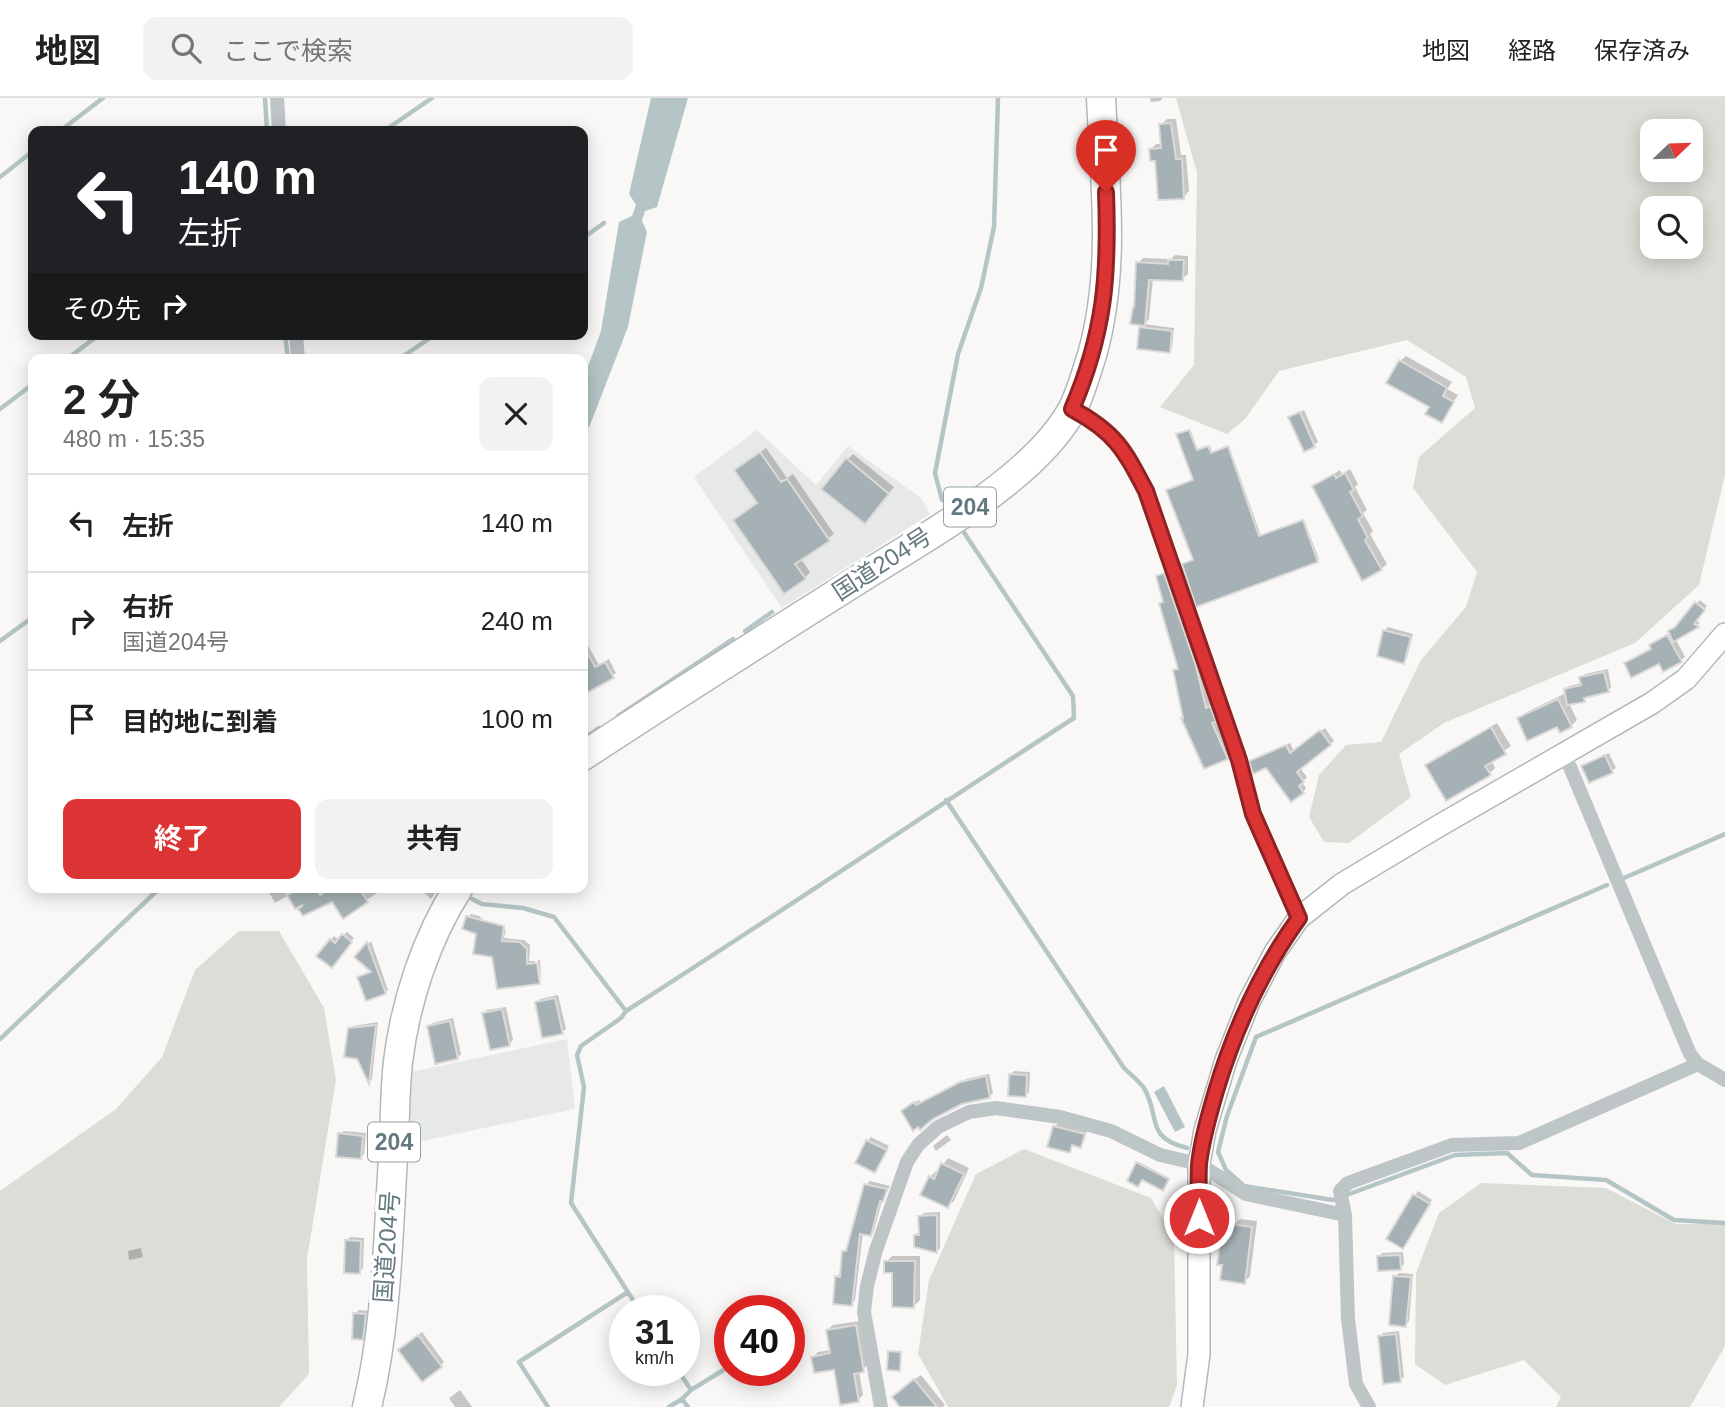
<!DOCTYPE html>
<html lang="ja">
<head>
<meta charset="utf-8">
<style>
	:root { --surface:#fff; --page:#f2f2f2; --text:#222; --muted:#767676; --line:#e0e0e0; --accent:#dc3434 }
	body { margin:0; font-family:Helvetica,"Noto Sans JP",sans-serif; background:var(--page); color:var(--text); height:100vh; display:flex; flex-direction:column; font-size:26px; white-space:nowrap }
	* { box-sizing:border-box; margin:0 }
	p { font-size:23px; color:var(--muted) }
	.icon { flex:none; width:38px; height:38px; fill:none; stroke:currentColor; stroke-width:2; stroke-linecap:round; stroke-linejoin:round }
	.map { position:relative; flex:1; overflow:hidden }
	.sheet { position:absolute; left:28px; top:256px; width:560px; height:539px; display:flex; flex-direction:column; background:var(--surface); border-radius:14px; box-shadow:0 4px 18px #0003 }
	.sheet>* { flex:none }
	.guide { position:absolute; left:28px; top:28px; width:560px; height:214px; border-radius:14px; box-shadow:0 4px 18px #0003; background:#202124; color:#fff; overflow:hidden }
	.needle { width:46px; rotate:67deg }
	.buttons { position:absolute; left:1640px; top:21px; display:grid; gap:14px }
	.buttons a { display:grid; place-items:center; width:63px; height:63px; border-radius:14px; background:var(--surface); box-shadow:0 4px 18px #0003; font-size:35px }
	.speed { position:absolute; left:609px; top:1197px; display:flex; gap:14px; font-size:35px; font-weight:700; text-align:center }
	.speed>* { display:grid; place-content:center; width:91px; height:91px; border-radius:50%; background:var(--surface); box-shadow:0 4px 18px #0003; line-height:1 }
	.speed small { font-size:18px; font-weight:400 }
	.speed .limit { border:10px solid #d22; background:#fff; color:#111 }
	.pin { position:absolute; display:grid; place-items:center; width:60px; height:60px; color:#fff; margin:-72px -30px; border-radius:50% 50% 50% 0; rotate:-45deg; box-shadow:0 0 7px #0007 }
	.pin .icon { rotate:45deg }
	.me { position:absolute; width:77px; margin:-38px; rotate:0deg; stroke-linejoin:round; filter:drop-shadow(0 0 5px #0008) }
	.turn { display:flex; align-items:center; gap:24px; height:147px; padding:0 35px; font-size:32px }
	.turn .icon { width:91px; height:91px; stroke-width:2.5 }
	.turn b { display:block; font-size:49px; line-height:60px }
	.then { display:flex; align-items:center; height:66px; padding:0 35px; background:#0003; gap:14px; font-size:26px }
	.round { display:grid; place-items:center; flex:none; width:74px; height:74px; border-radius:14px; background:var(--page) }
	.summary { display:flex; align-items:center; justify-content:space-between; height:119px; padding:0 35px }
	h1 { font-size:42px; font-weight:700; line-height:52px }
	.primary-button { display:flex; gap:14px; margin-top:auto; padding:14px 35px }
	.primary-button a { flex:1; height:80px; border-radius:14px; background:var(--accent); color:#fff; font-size:28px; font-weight:700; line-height:80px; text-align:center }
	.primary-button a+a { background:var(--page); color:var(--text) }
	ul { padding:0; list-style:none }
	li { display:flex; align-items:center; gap:21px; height:98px; padding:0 35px; border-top:2px solid var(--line) }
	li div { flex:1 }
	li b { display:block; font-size:26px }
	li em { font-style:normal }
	header { display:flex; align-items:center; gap:42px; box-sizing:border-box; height:98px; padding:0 35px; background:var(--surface); border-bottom:2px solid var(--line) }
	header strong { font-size:33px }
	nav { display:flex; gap:38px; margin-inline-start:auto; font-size:24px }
	.search { width:490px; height:63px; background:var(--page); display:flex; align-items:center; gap:18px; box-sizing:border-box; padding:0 24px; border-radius:14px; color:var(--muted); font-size:26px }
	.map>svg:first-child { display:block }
</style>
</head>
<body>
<header>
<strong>地図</strong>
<div class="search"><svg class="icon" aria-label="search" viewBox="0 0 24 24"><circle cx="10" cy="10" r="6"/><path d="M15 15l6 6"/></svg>ここで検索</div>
<nav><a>地図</a><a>経路</a><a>保存済み</a></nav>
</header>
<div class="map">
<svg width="1725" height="1309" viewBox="0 0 1725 1309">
	<rect width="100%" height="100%" fill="#f9f8f7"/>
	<!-- built -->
	<path fill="#e7e8e8" d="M757 332 816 387 848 348 921 400 930 416 782 510 694 379Z
		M567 941 575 1011 408 1046 411 974Z"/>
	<!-- green -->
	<path fill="#daded6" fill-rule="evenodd" d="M1176 0H1725V377L1699 487 1635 545 1444 625 1399 656 1411 699 1349 745 1324 744 1309 719 1319 677 1346 647 1381 644 1421 562 1466 509 1477 474 1413 390 1419 359 1475 310 1466 279 1407 242 1279 273 1245 321 1227 336 1160 309 1194 267 1197 75ZM1652 33H1690V72H1652ZM1652 110H1690V149H1652Z
		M239 833H279L324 910 336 982 307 1161 309 1276 279 1309H0V1093L116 1011 162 959 195 872Z
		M1024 1051 1151 1100 1174 1139 1177 1287 1169 1309H948L918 1256 929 1182 976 1076Z
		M1481 1085 1606 1090 1676 1126H1725V1248L1690 1309H1556L1561 1299 1524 1262 1445 1287 1415 1266 1416 1175 1439 1115Z"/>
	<!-- water -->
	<path fill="#b5c5c6" d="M651 0H688L657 109 645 113 642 123 647 134 628 229 590 327 583 338V282L601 233 619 124 632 118 636 107 629 96Z
		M1164 988 1185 1029 1175 1034 1154 994Z"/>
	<!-- shadow -->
	<path fill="#0003" d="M1150 0H1163L1160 3 1151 4Z
		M1167 21H1176L1181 57H1186L1189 93 1184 99 1151 51 1156 46H1162L1161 27Z
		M1175 157 1188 158V176L1182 181 1153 180 1149 221 1144 226 1134 210 1138 165 1143 160 1171 161Z
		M1144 226 1174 230 1172 250 1169 253 1141 229Z
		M1406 258 1452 284 1447 291 1458 297 1441 323 1400 263Z
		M1304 312 1318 344 1305 352 1291 320Z
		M1190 331 1198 352 1210 348 1212 354 1229 348 1261 438 1304 422 1319 461 1317 463 1194 462 1168 392 1195 382 1180 335Z
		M766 350 787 380 793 376 834 436 801 461 810 474 805 480 735 422 759 404 742 367Z
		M853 356 894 389 870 418 847 362Z
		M1350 371 1358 386 1355 389 1367 412 1363 415 1373 433 1370 436 1387 466 1381 471 1314 389 1340 372 1342 376Z
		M1169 472 1200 563 1210 606 1215 604 1219 617 1216 620 1231 655 1227 659 1175 573 1179 568 1161 505 1165 502 1158 478Z
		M1700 502 1707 508 1696 522 1700 525 1675 540 1685 559 1681 562 1664 572 1660 564 1626 565 1652 550 1655 544 1670 535Z
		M1388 529 1413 536 1407 560 1404 564 1384 533Z
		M583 539 599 567 609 561 616 575 583 595Z
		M1608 571 1611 589 1608 593 1569 605 1577 622 1571 628 1519 621 1525 615 1566 595V591L1569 588 1582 585 1581 580 1585 576Z
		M1497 625 1511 648 1491 662 1495 670 1490 675 1428 668 1433 662Z
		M1325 630 1334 643 1300 670 1307 679 1302 684 1306 690 1303 694 1267 668 1251 664 1290 645 1294 653Z
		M1609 655 1616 670 1590 683 1583 668Z
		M277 789H283L287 798 275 805 269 794Z
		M307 789H321L324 795 333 789H386L343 818 332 801 310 802Z
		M418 789H439L431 801Z
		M471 816 479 818 499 837 506 831 504 840 524 842 530 847 529 863H535L538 884 494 857 468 819Z
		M347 834 354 840 335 864 331 842 334 838 339 842Z
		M371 843 388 892 385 895 359 879 372 873 356 859Z
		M538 862H540L541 882Z
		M558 897 566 931 562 934 537 904 540 901Z
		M506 909 513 942 509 946 484 916 487 912Z
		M453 920 461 956 457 960 429 928 433 925Z
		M378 924 372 981 370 983 358 959 349 931 353 928Z
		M1014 973 1030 974 1029 994 1025 998 1011 976Z
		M989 976 993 995 989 999 962 1005 906 1010 919 1002 921 1005 966 981Z
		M1058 1025 1087 1032 1084 1044 1080 1048 1074 1046 1069 1053 1055 1029Z
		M344 1033 366 1035 364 1056 361 1059 340 1036Z
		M947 1037 951 1042 936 1053 933 1048Z
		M871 1039 889 1048 875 1073 868 1043Z
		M948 1060 969 1070 954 1103 948 1108 930 1079 936 1073 938 1074Z
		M1139 1064 1169 1080 1164 1090 1142 1080 1129 1082Z
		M870 1083 890 1088 882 1103 874 1133 870 1136 863 1134 855 1202 851 1206 837 1179 840 1175 843 1154 847 1150 866 1087Z
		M1418 1093 1432 1102 1403 1149 1388 1140Z
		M940 1114V1150L937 1153 915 1137 919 1134 920 1118 924 1115Z
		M1240 1121 1257 1123 1250 1178 1244 1184 1223 1136 1229 1130 1233 1131 1234 1127Z
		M350 1139 364 1140 363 1170 360 1174 347 1143Z
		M141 1150 143 1159 129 1162 128 1153Z
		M1403 1154 1404 1166 1400 1170 1379 1159 1382 1155Z
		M892 1158H920V1202L914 1208 886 1164Z
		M1399 1175 1413 1176 1409 1223 1406 1227 1395 1179Z
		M359 1212 369 1213 366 1236 362 1240 355 1216Z
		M860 1223 868 1267 859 1273 863 1297 858 1302 836 1270 813 1259 818 1254 831 1252 827 1232 833 1227Z
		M1399 1233 1404 1279 1400 1282 1380 1239 1383 1235Z
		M422 1234 444 1264 441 1267 404 1248Z
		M921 1277 945 1307 943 1309H902L900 1293Z
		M460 1292 472 1309H455L449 1300Z"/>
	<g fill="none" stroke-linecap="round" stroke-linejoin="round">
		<!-- stream -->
		<path stroke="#b5c5c6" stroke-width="4.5" d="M265 0 267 33
			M60 33 103 0
			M384 33 432 0
			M0 79 33 53
			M583 140 604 125
			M285 236 288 261
			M67 261 100 236
			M399 261 436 236
			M0 311 33 286
			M942 402 935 375 958 256 981 190 994 129 998 0
			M745 533 772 514
			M0 543 33 519
			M618 618 733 541
			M583 641 599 630
			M946 702 1124 970C1130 976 1139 983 1144 990 1161 1019 1144 1039 1187 1050
			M1624 780 1725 736
			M1607 787 1256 939 1227 1018 1218 1054 1226 1072 1244 1088 1333 1102 1455 1057 1507 1055 1532 1077 1606 1082 1674 1122 1725 1125
			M472 801 482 806 523 810 554 819 626 913
			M0 941 161 789
			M640 1213 571 1105 584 989 577 957 581 948 621 920 626 913C777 817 924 717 1074 620L1073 598 963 433
			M789 1231 790 1230
			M678 1272 691 1292
			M548 1309 519 1264 628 1194
			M669 1309 682 1301
			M688 1309 682 1301 691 1292 730 1268"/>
	</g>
	<!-- building -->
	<path fill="#a5b1b4" stroke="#dbdad9" stroke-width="2" d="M1171 25 1176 61H1182L1184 101 1158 102 1155 63H1150L1149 51 1161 50 1159 26Z
		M1168 162H1184L1183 183 1149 182 1145 228 1130 226 1133 209H1134L1136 164 1168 166Z
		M1139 229 1172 233 1170 255 1137 251Z
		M1399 262 1447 290 1443 298 1454 304 1442 325 1425 316 1429 309 1386 285Z
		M1300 314 1315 349 1304 354 1288 319Z
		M1189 332 1197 352 1208 348 1211 355 1228 348 1259 438 1303 422 1318 464 1196 509 1182 466 1193 462 1166 392 1193 382 1176 336Z
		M760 354 781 384 787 381 830 443 795 466 806 481 784 496 733 422 757 405 734 372Z
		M846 360 889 396 865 426 821 391Z
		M1345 375 1354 392 1350 394 1363 418 1358 421 1368 440 1365 442 1382 472 1362 483 1312 388 1334 376 1336 380Z
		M1164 475 1196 568 1206 610 1210 608 1216 624 1212 625 1228 661 1204 671 1181 620H1183L1173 572 1178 571 1159 505 1163 504 1156 478Z
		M1695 504 1705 512 1694 526 1699 529 1673 544 1668 533 1675 529Z
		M1383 532 1411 539 1404 566 1377 558Z
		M1667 537 1682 564 1663 574 1659 566 1631 580 1624 565 1651 551 1649 547Z
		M583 547 595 569 605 564 614 580 583 597Z
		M1604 574 1609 594 1584 600 1585 604 1567 607 1564 591 1581 587 1579 579Z
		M1558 601 1572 629 1560 635 1557 629 1527 643 1517 620Z
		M1491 629 1506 656 1485 668 1491 677 1446 703 1425 667Z
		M1320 632 1331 647 1297 674 1304 684 1299 688 1304 695 1291 704 1266 670 1253 676 1249 663 1286 647 1290 655Z
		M1605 657 1613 675 1589 685 1581 668Z
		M303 789H316L320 797 332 789H358L368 804 343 821 332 804 303 818 298 811 303 807 295 811 287 797Z
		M466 818 504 828 502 843 520 844 527 851V866L537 865 540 886 497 891 492 859 473 856 476 836 462 831Z
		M342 836 352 844 332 870 316 858 330 841 335 845Z
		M367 844 386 896 366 903 357 879 371 874 354 859Z
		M555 900 563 936 542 940 535 904Z
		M502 911 510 948 490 952 482 915Z
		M450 923 458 961 435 966 427 928Z
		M376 927 369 986 357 961 344 959 348 930Z
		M1009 976 1027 977 1026 999 1008 998Z
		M986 978 990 1000 962 1006 933 1021 920 1032 918 1029 913 1033 901 1013 914 1004 916 1007 960 984Z
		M1053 1028 1085 1036 1081 1050 1072 1047 1070 1055 1047 1049Z
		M338 1035 363 1038 361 1061 336 1059Z
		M866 1042 887 1052 875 1075 855 1065Z
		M1136 1064 1169 1081 1163 1093 1142 1082 1138 1089 1127 1083Z
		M941 1065 964 1076 948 1110 920 1097 929 1078 934 1081Z
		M864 1086 887 1091 883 1104 880 1103 871 1138 860 1136 852 1208 833 1206 835 1178 840 1179 842 1153H846Z
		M1413 1096 1430 1106 1403 1151 1386 1141Z
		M937 1117V1155L914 1149V1137H919L918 1118Z
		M1232 1126 1252 1129 1245 1186 1220 1182 1222 1167H1217L1221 1135 1231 1137Z
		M345 1142 361 1143 360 1176 344 1175Z
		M1400 1157 1401 1172 1378 1173 1377 1158Z
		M884 1163H915L914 1210 892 1209V1175H884Z
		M1393 1178 1411 1179 1406 1229 1389 1227Z
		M353 1215 366 1216 363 1242 352 1241Z
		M856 1227 864 1274 854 1276 859 1304 840 1307 834 1272 814 1275 811 1259 830 1255 826 1232Z
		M1396 1236 1401 1284 1383 1286 1378 1238Z
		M418 1237 442 1269 422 1284 398 1252Z
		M888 1253 901 1254 900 1273 887 1272Z
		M914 1281 937 1309H900L892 1299Z"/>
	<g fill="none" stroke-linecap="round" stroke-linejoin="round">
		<defs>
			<path id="secondary" d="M1192 1309 1199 1256V1066L1205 1032 1226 962 1249 904 1275 854 1299 820 1342 786 1437 729 1652 605 1686 581 1725 536"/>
			<path id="highway" d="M583 658C671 600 761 543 850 487 919 442 1032 384 1072 312 1081 295 1086 275 1092 257 1116 172 1105 87 1101 0
				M367 1309C388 1223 388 1132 394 1044 395 1018 395 991 398 964 405 905 426 840 459 789"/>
		</defs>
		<!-- secondary casing -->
		<use href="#secondary" stroke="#b0b9bb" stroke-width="24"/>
		<!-- highway casing -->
		<use href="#highway" stroke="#b2b8ba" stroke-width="31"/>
		<!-- street -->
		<path stroke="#bec5c6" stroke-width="14" d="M277 0 279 33
			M296 236 298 261
			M1072 311C1115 334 1124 351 1146 393L1239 662 1253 716 1299 820
			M1562 657 1570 669 1690 956 1698 966 1725 982
			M881 1309 864 1214 867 1188 876 1152 907 1064 918 1047 938 1029 969 1014 996 1010 1060 1019 1111 1033 1160 1057 1199 1066 1246 1096 1345 1117
			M1369 1309 1356 1286 1348 1221 1345 1117 1340 1093 1348 1085 1452 1047 1519 1045 1698 966"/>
		<!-- secondary -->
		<use href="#secondary" stroke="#fff" stroke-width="21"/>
		<!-- highway -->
		<use href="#highway" stroke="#fff" stroke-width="28"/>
	</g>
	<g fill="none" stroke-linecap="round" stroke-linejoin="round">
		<defs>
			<path id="route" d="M1106 94C1109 176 1105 234 1072 311 1115 334 1124 351 1146 393L1239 662 1253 716 1299 820C1260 874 1235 930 1216 993 1209 1017 1202 1041 1199 1066 1198 1084 1199 1102 1199 1120"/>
		</defs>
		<!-- route casing -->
		<use href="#route" stroke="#8f2222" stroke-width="18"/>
		<!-- route -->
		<use href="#route" stroke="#dc3434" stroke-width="12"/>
	</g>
	<g text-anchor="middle" stroke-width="7" stroke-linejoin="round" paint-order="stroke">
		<!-- shield labels -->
		<g fill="#fff" stroke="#93a2a6" stroke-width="2">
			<rect x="944" y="389.5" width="52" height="39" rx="5"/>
			<rect x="368" y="1024.5" width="52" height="39" rx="5"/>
		</g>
		<g font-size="23" font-weight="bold" fill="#657a80">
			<text x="970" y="417">204</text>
			<text x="394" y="1052">204</text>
		</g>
		<!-- street labels -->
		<g font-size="24" fill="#657a80" stroke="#fff">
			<text transform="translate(882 466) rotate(-33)" y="8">国道204号</text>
			<text transform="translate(387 1149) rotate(-86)" y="8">国道204号</text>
		</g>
	</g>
</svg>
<div class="buttons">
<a><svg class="needle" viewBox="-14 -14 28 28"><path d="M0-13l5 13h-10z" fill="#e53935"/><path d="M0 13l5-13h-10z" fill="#767676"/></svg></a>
<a><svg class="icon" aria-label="search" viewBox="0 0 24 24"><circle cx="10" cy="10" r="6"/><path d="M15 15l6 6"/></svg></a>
</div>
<div class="speed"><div>31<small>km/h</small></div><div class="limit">40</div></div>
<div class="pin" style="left:1106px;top:94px;background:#d93025"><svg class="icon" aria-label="arrive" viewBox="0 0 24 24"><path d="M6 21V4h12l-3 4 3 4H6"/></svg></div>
<svg class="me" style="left:1199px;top:1120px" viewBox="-20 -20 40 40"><circle r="17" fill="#dc3434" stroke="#fff" stroke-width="3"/><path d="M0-11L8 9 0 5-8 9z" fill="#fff"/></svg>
<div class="guide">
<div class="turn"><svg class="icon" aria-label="left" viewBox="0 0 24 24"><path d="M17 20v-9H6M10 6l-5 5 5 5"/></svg><div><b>140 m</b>左折</div></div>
<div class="then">その先<svg class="icon" aria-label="right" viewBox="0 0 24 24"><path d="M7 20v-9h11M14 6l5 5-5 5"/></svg></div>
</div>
<section class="sheet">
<div class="summary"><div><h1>2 分</h1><p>480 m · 15:35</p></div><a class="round"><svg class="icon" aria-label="close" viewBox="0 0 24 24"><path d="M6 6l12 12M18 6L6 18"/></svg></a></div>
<ul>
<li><svg class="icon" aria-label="left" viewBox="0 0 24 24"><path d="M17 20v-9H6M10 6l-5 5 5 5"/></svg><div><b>左折</b></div><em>140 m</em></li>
<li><svg class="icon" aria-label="right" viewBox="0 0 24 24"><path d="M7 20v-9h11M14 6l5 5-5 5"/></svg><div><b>右折</b><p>国道204号</p></div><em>240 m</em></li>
<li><svg class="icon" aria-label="arrive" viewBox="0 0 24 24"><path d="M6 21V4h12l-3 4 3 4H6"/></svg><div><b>目的地に到着</b></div><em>100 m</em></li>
</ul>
<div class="primary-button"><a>終了</a><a>共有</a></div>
</section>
</div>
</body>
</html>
